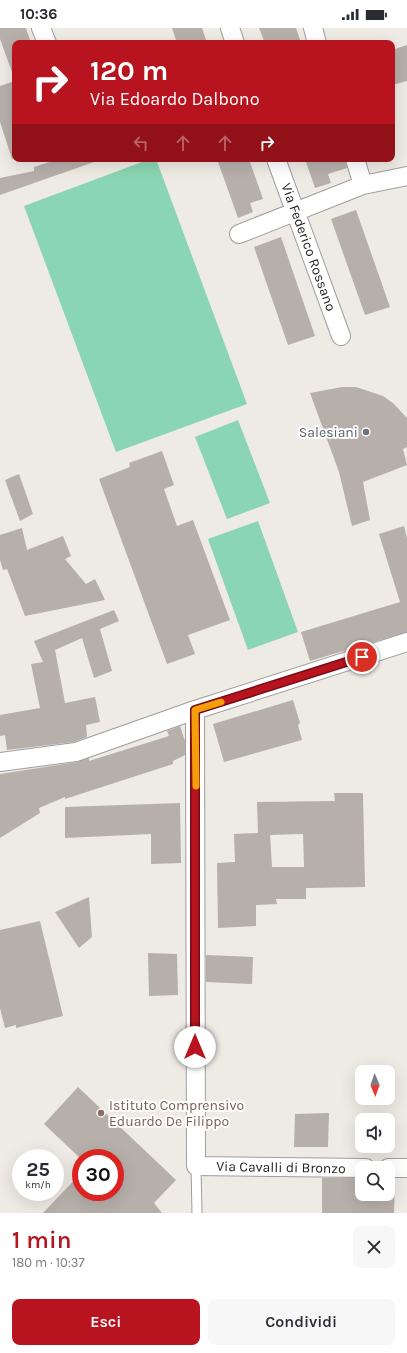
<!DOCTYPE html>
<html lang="it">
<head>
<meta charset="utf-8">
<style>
	:root { --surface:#fff; --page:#f7f7f7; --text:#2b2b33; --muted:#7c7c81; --accent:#b7141f }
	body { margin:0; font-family:Karla,sans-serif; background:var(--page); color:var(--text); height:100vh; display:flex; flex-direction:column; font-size:15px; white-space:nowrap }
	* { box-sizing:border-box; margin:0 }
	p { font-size:13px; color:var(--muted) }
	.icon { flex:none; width:22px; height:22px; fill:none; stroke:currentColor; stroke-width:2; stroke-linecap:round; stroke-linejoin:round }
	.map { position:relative; height:1185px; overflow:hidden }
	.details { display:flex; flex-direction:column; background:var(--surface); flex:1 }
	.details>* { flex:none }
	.guide { position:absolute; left:12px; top:12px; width:383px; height:122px; border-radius:8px; box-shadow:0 4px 16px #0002; background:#b7141f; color:#fff; overflow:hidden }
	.needle { width:26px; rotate:178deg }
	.controls { position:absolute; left:355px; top:1037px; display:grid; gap:8px }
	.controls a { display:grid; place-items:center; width:40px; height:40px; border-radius:8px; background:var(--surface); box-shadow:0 4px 16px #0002; font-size:20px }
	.speed { position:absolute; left:12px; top:1121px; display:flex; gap:8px; font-size:20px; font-weight:700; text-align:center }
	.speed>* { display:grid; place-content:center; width:52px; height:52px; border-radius:50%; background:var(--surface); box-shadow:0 4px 16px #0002; line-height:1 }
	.speed small { font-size:10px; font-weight:400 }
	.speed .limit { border:6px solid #d22; background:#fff; color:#111 }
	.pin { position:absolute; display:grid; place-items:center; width:34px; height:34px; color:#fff; margin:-17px; border:2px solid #fff; border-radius:50%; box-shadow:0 1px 4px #0007 }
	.me { position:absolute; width:44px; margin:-22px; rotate:0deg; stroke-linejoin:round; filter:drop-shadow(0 0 3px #0008) }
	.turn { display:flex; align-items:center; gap:14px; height:84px; padding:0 12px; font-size:18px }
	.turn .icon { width:52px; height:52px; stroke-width:2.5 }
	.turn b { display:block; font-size:28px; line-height:34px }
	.lanes { display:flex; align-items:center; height:38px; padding:0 12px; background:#0003; justify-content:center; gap:20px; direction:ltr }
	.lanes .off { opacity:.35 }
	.round { display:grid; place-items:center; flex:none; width:42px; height:42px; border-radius:8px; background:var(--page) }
	.summary { display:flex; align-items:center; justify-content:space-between; height:68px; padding:0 12px }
	h1 { font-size:24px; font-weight:600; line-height:30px; color:var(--accent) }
	.action { display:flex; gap:8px; margin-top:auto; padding:8px 12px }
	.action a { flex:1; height:46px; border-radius:8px; background:var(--accent); color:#fff; font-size:16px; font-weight:600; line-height:46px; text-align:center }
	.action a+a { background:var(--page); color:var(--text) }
	.status { display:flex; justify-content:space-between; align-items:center; height:28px; padding:0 20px; background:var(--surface); direction:ltr }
	.status svg { height:11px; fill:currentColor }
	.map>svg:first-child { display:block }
</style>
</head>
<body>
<div class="status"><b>10:36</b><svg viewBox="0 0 49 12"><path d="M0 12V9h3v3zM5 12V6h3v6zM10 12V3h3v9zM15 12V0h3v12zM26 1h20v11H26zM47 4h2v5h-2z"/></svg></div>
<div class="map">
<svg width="407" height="1185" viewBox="0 0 407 1185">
	<rect width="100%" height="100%" fill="#eeeae4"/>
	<!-- pitch -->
	<path fill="#8ad5b3" d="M150 131H156L247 376 116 424 24 178Z
		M238 392 270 475 227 491 195 409Z
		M258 493 298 604 248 622 208 511Z"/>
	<!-- building -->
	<path fill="#b7afaa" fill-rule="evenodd" d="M0 0H26L31 15H15V47H13L0 11Z
		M172 0H202L207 15H177Z
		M259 0H296L301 15H265Z
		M407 17V53L392 57V22Z
		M15 53V130L12 131 0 94V58Z
		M59 131H96L97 133 0 167V150L34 143V139Z
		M217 131H249L263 171 250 175 253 184 238 190Z
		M305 131H345L347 140 328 146 331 155 315 160Z
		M356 182 390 279 365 287 331 191Z
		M281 209 315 308 288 317 254 219Z
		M342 359H356L383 368 394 376 407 390V419L403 421 407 437 363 454 370 492 352 498 339 444 310 365Z
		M162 423 174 457 164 461 177 498 193 492 230 592 188 607 195 626 167 636 99 451 130 439 129 435Z
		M19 446 33 486 20 493 5 452Z
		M404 498 407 510V604L310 633 301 604 400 574 379 506Z
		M22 500 27 522 63 508 71 528 65 531 86 556 95 551 105 572 25 588 7 541 3 542 0 532V507Z
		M114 582 119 593 100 601 112 643 94 650 82 610 55 622 65 675 95 669 100 694 86 697 87 709 74 714 7 722 5 707 0 708V687L40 680 31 636 43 634 34 613Z
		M293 672 300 695 298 697 302 712 224 734 213 696Z
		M180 698 185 713V727L173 733V736L65 771V769L39 780 40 785 0 810V746L77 734 89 730V733L169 708 167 703Z
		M334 765H363L365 859 306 860V871H276L277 876 256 877V898L218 900 217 835 235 834 234 806 258 805 257 774 335 773ZM303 806 304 839H272L270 807Z
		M180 775 181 835 151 836V806L65 810V779Z
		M89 869 92 909 79 920 55 884Z
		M40 893 63 988 16 1000V997L5 1000 0 980V902Z
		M148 925 177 926 178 967 149 968Z
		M206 927 253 929 252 956 206 954Z
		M78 1059 176 1152 154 1175 162 1185H43L81 1145V1164H115V1130H80L44 1096Z
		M329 1085 328 1119H294L295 1086Z
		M322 1150H362V1166H388V1150H395L394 1185H322Z"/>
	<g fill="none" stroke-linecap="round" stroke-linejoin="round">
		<defs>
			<path id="lane" d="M196 1138 197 1185"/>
			<path id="street" d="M41 0 47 15
				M230 0 235 15
				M313 0 317 15
				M276 131 341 308
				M355 131 363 157 407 148
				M239 206 363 157
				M195 682 196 1138 366 1140
				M0 734 76 724 195 682 407 614
				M388 1140H407"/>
		</defs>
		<!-- lane casing -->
		<use href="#lane" stroke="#9e9e9e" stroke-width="11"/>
		<!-- street casing -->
		<use href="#street" stroke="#9e9e9e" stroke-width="20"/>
		<!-- lane -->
		<use href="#lane" stroke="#fff" stroke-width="9"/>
		<!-- street -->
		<use href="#street" stroke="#fff" stroke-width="18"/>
	</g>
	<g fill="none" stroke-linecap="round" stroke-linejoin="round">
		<defs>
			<path id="route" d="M195 1019V682L362 629"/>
		</defs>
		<!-- route casing -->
		<use href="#route" stroke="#770d14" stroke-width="10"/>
		<!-- route -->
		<use href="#route" stroke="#b7141f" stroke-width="7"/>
		<!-- slow -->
		<path stroke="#f59e0b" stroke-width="7" d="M196 758 195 682 221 674"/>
	</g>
	<!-- markers -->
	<circle fill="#6b7280" stroke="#fff" stroke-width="1.5" cx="366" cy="404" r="4"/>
	<circle fill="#8d6e63" stroke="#fff" stroke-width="1.5" cx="101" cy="1085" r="4"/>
	<g text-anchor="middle" stroke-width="4" stroke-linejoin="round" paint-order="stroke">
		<!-- street labels -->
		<g font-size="14" fill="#1d1d1d" stroke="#fff">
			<text transform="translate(309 219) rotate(70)" y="5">Via Federico Rossano</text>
			<text transform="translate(281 1139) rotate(1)" y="5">Via Cavalli di Bronzo</text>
		</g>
		<!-- worship labels -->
		<g font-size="14" fill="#5b616d" stroke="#fff" text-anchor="end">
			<text x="358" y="409">Salesiani</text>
		</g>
		<!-- education labels -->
		<g font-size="14" fill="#785e54" stroke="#fff" text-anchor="start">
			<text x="109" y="1082">Istituto Comprensivo<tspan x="109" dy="16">Eduardo De Filippo</tspan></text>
		</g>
	</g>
</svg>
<div class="controls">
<a><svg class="needle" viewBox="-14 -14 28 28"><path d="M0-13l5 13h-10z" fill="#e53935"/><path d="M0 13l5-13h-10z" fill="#7c7c81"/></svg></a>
<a><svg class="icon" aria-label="sound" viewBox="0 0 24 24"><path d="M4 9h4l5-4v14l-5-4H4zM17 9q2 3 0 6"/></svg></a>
<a><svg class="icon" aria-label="search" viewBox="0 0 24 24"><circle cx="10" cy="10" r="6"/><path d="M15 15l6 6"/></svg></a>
</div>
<div class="speed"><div>25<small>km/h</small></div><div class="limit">30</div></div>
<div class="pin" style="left:362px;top:629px;background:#d93025"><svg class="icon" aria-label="arrive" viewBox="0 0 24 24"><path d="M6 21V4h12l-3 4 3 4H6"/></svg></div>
<svg class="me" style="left:195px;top:1019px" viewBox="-20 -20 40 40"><circle r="19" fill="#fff"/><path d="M0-13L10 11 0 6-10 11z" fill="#b7141f"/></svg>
<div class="guide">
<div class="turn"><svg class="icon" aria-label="right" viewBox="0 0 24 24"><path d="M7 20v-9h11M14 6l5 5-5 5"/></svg><div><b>120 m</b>Via Edoardo Dalbono</div></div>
<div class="lanes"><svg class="icon off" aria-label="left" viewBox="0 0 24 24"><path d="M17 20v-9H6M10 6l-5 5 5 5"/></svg><svg class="icon off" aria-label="ahead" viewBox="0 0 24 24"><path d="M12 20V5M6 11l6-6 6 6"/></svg><svg class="icon off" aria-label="ahead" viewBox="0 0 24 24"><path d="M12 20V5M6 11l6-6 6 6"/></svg><svg class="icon" aria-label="right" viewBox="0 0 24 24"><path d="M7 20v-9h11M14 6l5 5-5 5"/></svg></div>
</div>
</div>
<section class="details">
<div class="summary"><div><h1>1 min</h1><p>180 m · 10:37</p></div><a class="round"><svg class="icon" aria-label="close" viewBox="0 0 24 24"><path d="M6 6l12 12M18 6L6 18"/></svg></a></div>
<div class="action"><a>Esci</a><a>Condividi</a></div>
</section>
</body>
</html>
